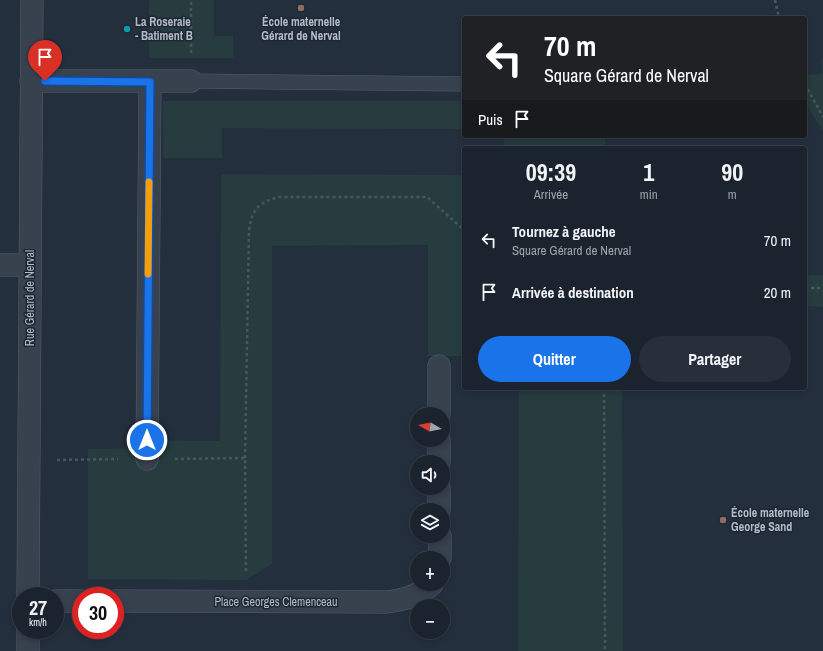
<!DOCTYPE html>
<html lang="fr">
<head>
<meta charset="utf-8">
<style>
	:root { --surface:#1b232e; --page:#282f3a; --text:#f1f3f6; --muted:#a0a4aa; --line:#39404a; --accent:#1a73e8 }
	body { margin:0; font-family:"Archivo Narrow",sans-serif; background:var(--page); color:var(--text); height:100vh; display:flex; flex-direction:column; font-size:15px; white-space:nowrap }
	* { box-sizing:border-box; margin:0 }
	p { font-size:13px; color:var(--muted) }
	.icon { flex:none; width:22px; height:22px; fill:none; stroke:currentColor; stroke-width:2; stroke-linecap:round; stroke-linejoin:round }
	.map { position:relative; flex:1; overflow:hidden }
	.sheet { position:absolute; left:462px; top:146px; width:345px; height:244px; display:flex; flex-direction:column; background:var(--surface); border-radius:4px; box-shadow:0 2px 6px #0003,0 0 0 1px var(--line) }
	.sheet>* { flex:none }
	.top-card { position:absolute; left:462px; top:16px; width:345px; height:122px; border-radius:4px; box-shadow:0 2px 6px #0003,0 0 0 1px var(--line); background:#202124; color:#fff; overflow:hidden }
	.needle { width:26px; rotate:279deg }
	.fabs { position:absolute; left:410px; top:407px; display:grid; gap:8px }
	.fabs a { display:grid; place-items:center; width:40px; height:40px; border-radius:50%; background:var(--surface); box-shadow:0 2px 6px #0003,0 0 0 1px var(--line); font-size:20px }
	.speed { position:absolute; left:12px; top:587px; display:flex; gap:8px; font-size:20px; font-weight:700; text-align:center }
	.speed>* { display:grid; place-content:center; width:52px; height:52px; border-radius:50%; background:var(--surface); box-shadow:0 2px 6px #0003,0 0 0 1px var(--line); line-height:1 }
	.speed small { font-size:10px; font-weight:400 }
	.speed .limit { border:6px solid #d22; background:#fff; color:#111 }
	.pin { position:absolute; display:grid; place-items:center; width:34px; height:34px; color:#fff; margin:-41px -17px; border-radius:50% 50% 50% 0; rotate:-45deg; box-shadow:0 0 4px #0007 }
	.pin .icon { rotate:45deg }
	.me { position:absolute; width:44px; margin:-22px; rotate:0deg; stroke-linejoin:round; filter:drop-shadow(0 0 3px #0008) }
	.turn { display:flex; align-items:center; gap:14px; height:84px; padding:0 16px; font-size:18px }
	.turn .icon { width:52px; height:52px; stroke-width:2.5 }
	.turn b { display:block; font-size:28px; line-height:34px }
	.then { display:flex; align-items:center; height:38px; padding:0 16px; background:#0003; gap:8px; font-size:15px }
	.eta { display:flex; justify-content:space-evenly; align-items:center; height:68px; text-align:center }
	.eta b { font-size:24px; font-weight:800; line-height:28px }
	.action { display:flex; gap:8px; margin-top:auto; padding:8px 16px }
	.action a { flex:1; height:46px; border-radius:24px; background:var(--accent); color:#fff; font-size:16px; font-weight:800; line-height:46px; text-align:center }
	.action a+a { background:var(--page); color:var(--text) }
	ul { padding:0; list-style:none }
	li { display:flex; align-items:center; gap:12px; height:52px; padding:0 16px }
	li div { flex:1 }
	li b { display:block; font-size:15px }
	li em { font-style:normal }
	.map>svg:first-child { display:block }
</style>
</head>
<body>
<div class="map">
<svg width="823" height="651" viewBox="0 0 823 651">
	<rect width="100%" height="100%" fill="#242f3e"/>
	<!-- green -->
	<path fill="#263c3f" d="M149 0H214V36H233V58H149Z
		M822 58H823V131L805 102V75L822 74Z
		M163 101H464V129L222 128V158H163Z
		M504 136H605V148H504Z
		M221 174 464 175V356H428V245L272 246V564L246 580 88 579V449L147 448V440L220 441Z
		M805 275H823V307L805 306Z
		M519 388H622L623 651H518Z"/>
	<g fill="none" stroke-linecap="round" stroke-linejoin="round">
		<defs>
			<path id="lane" d="M191 81 464 84"/>
			<path id="street" d="M31 81H191
				M0 265H30
				M439 366V414
				M439 440V462
				M147 459 150 82
				M439 488V510
				M440 558V536
				M28 596 32 0
				M55 601H81
				M115 601 386 602C404 600 418 596 432 584
				M28 651V630"/>
		</defs>
		<!-- lane casing -->
		<use href="#lane" stroke="#565f6c" stroke-width="15"/>
		<!-- street casing -->
		<use href="#street" stroke="#565f6c" stroke-width="23"/>
		<!-- path -->
		<path stroke="#44595c" stroke-width="2.5" stroke-dasharray="3 3" stroke-linecap="butt" d="M775 0 779 18
			M191 53V0
			M805 84 823 117
			M805 288H823
			M604 388 605 651
			M245 458 249 230C252 209 259 202 279 197H427L464 230
			M175 459 245 458 246 574
			M57 460 118 459"/>
		<!-- lane -->
		<use href="#lane" stroke="#38414e" stroke-width="14"/>
		<!-- street -->
		<use href="#street" stroke="#38414e" stroke-width="22"/>
	</g>
	<g fill="none" stroke-linecap="round" stroke-linejoin="round">
		<defs>
			<path id="route" d="M45 81 150 82 147 440"/>
		</defs>
		<!-- route casing -->
		<use href="#route" stroke="#114b97" stroke-width="10"/>
		<!-- route -->
		<use href="#route" stroke="#1a73e8" stroke-width="7"/>
		<!-- slow -->
		<path stroke="#f59e0b" stroke-width="7" d="M148 274 149 182"/>
	</g>
	<!-- markers -->
	<g fill="#8d6e63" stroke="#1d2633" stroke-width="1.5">
		<circle cx="301" cy="8" r="4"/>
		<circle cx="723" cy="520" r="4"/>
	</g>
	<circle fill="#0f9aa8" stroke="#1d2633" stroke-width="1.5" cx="127" cy="29" r="4"/>
	<g text-anchor="middle" stroke-width="3" stroke-linejoin="round" paint-order="stroke">
		<!-- poi labels -->
		<g font-size="12" font-weight="bold" fill="#b4bcc9" stroke="#1d2633" text-anchor="start">
			<text x="135" y="26">La Roseraie<tspan x="135" dy="14">- Batiment B</tspan></text>
			<text x="301" y="26" text-anchor="middle">École maternelle<tspan x="301" dy="14">Gérard de Nerval</tspan></text>
			<text x="731" y="517">École maternelle<tspan x="731" dy="14">George Sand</tspan></text>
		</g>
		<!-- street labels -->
		<g font-size="12" fill="#b4bcc9" stroke="#1d2633">
			<text transform="translate(30 298) rotate(-90)" y="4">Rue Gérard de Nerval</text>
			<text x="276" y="606">Place Georges Clemenceau</text>
		</g>
	</g>
</svg>
<div class="fabs">
<a><svg class="needle" viewBox="-14 -14 28 28"><path d="M0-13l5 13h-10z" fill="#e53935"/><path d="M0 13l5-13h-10z" fill="#a0a4aa"/></svg></a>
<a><svg class="icon" aria-label="sound" viewBox="0 0 24 24"><path d="M4 9h4l5-4v14l-5-4H4zM17 9q2 3 0 6"/></svg></a>
<a><svg class="icon" aria-label="layers" viewBox="0 0 24 24"><path d="M12 4l9 5-9 5-9-5zM3 14l9 5 9-5"/></svg></a>
<a>+</a>
<a>−</a>
</div>
<div class="speed"><div>27<small>km/h</small></div><div class="limit">30</div></div>
<div class="pin" style="left:45px;top:81px;background:#d93025"><svg class="icon" aria-label="arrive" viewBox="0 0 24 24"><path d="M6 21V4h12l-3 4 3 4H6"/></svg></div>
<svg class="me" style="left:147px;top:440px" viewBox="-20 -20 40 40"><circle r="17" fill="#1a73e8" stroke="#fff" stroke-width="3"/><path d="M0-11L8 9 0 5-8 9z" fill="#fff"/></svg>
<div class="top-card">
<div class="turn"><svg class="icon" aria-label="left" viewBox="0 0 24 24"><path d="M17 20v-9H6M10 6l-5 5 5 5"/></svg><div><b>70 m</b>Square Gérard de Nerval</div></div>
<div class="then">Puis<svg class="icon" aria-label="arrive" viewBox="0 0 24 24"><path d="M6 21V4h12l-3 4 3 4H6"/></svg></div>
</div>
<section class="sheet">
<div class="eta">
<div><b>09:39</b><p>Arrivée</p></div>
<div><b>1</b><p>min</p></div>
<div><b>90</b><p>m</p></div>
</div>
<ul>
<li><svg class="icon" aria-label="left" viewBox="0 0 24 24"><path d="M17 20v-9H6M10 6l-5 5 5 5"/></svg><div><b>Tournez à gauche</b><p>Square Gérard de Nerval</p></div><em>70 m</em></li>
<li><svg class="icon" aria-label="arrive" viewBox="0 0 24 24"><path d="M6 21V4h12l-3 4 3 4H6"/></svg><div><b>Arrivée à destination</b></div><em>20 m</em></li>
</ul>
<div class="action"><a>Quitter</a><a>Partager</a></div>
</section>
</div>
</body>
</html>
